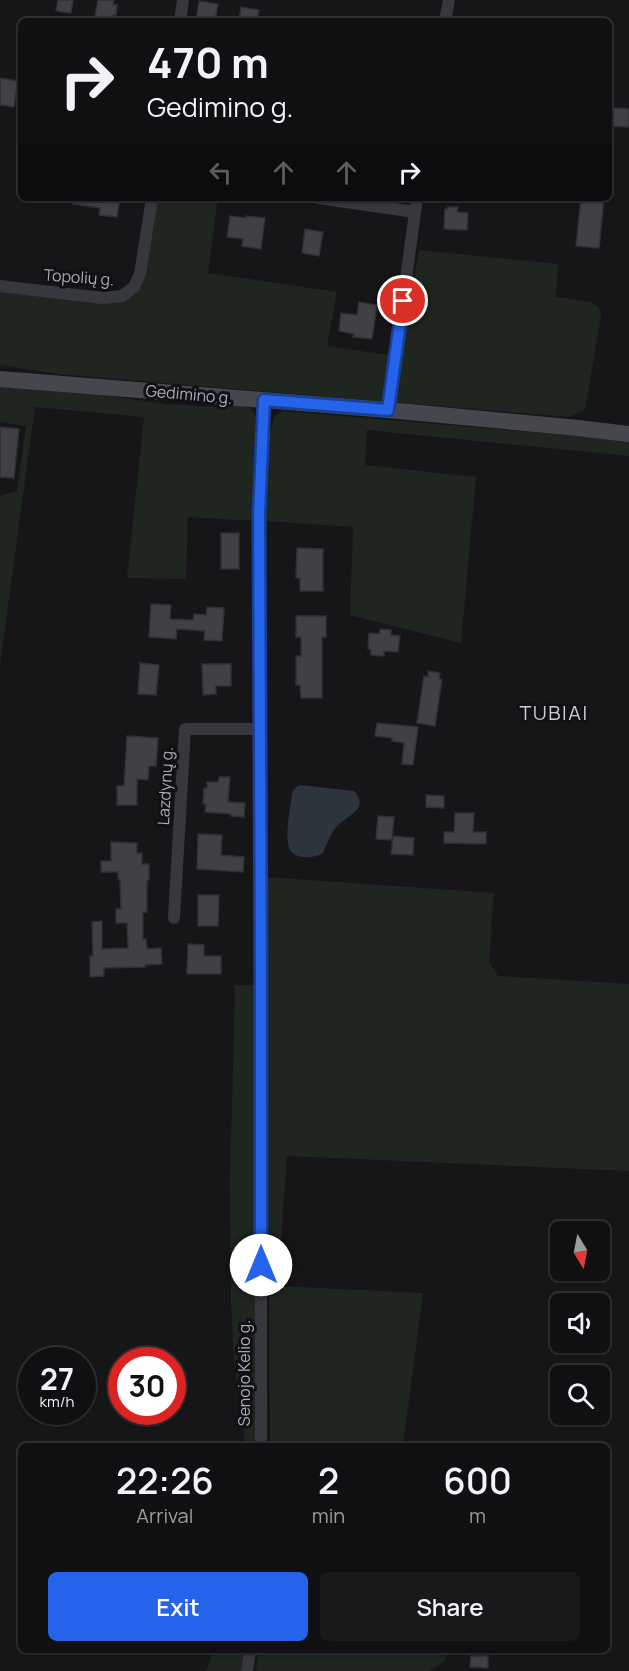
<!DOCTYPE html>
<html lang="en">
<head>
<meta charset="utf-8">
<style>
	:root { --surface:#101012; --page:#19191b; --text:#f1f3f6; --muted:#9c9d9f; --line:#303032; --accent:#2563eb }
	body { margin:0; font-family:Manrope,sans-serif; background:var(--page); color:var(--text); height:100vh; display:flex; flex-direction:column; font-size:22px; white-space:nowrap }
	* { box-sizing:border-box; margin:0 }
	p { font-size:20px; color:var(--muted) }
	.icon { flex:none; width:33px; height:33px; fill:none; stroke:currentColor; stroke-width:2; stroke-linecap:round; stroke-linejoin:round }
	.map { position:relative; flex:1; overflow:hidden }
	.details { position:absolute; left:18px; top:1443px; width:592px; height:210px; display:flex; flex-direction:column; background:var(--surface); border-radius:9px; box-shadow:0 2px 4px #0004,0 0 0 2px var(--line) }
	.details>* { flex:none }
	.guide { position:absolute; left:18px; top:18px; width:594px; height:183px; border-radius:9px; box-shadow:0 2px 4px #0004,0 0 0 2px var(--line); background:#101012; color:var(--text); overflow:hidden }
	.needle { width:39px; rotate:170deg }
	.fabs { position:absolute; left:550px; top:1221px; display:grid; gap:12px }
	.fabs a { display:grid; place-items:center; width:60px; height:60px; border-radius:9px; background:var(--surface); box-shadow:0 2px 4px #0004,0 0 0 2px var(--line); font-size:30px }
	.speed { position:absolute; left:18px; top:1347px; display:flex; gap:12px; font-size:30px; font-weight:700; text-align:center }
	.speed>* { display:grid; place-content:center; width:78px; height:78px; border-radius:50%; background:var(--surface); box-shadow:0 2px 4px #0004,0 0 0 2px var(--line); line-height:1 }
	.speed small { font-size:15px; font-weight:400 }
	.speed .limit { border:9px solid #d22; background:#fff; color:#111 }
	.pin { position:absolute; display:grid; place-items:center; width:51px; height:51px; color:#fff; margin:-26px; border:3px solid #fff; border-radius:50%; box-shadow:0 2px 6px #0007 }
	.me { position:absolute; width:66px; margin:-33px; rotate:0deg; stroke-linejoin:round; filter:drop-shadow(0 0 4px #0008) }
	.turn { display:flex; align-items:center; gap:21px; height:126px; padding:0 30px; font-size:27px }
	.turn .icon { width:78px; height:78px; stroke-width:2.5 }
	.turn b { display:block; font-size:42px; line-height:51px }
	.lanes { display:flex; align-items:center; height:57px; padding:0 30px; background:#0003; justify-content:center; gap:30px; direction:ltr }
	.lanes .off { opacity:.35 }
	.eta { display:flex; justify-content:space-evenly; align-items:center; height:102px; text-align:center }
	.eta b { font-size:36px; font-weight:600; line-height:42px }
	.cta { display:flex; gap:12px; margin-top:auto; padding:12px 30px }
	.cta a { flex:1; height:69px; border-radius:9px; background:var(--accent); color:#fff; font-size:24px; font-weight:600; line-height:69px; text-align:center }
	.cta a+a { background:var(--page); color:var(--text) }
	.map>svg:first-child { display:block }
</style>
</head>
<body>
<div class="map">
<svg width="629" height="1671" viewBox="0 0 629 1671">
	<rect width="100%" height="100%" fill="#161618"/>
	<!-- green -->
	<path fill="#1e261f" d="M152 198H218L208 273 337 292 327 346 401 357 419 250 558 264 556 297 591 302 599 307 601 317 585 409 569 417 57 374 0 365V286L102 298 134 287Z
		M0 381 166 404 215 407 241 405 252 409 257 420 255 521 188 517 186 579 127 578 144 417 35 407 0 665V496L17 491 26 426 0 422Z
		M283 411 578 436 629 441V456L367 430 365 465 476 477 461 643 350 615 353 527 265 521 267 452 270 431 274 417Z
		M267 877 494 893 489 962 498 976 629 984V1171L287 1156 278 1286 423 1293 403 1446H270Z
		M235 985H255V1446H244V1422L234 1364 231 1300 230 1182Z
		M214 1650H243L241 1671H206Z
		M259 1650H450L445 1661 430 1671H256Z"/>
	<!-- water -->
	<path fill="#2c353c" d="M300 785 354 791C371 809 346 816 336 827 330 835 327 844 323 853 317 856 311 858 304 857 300 857 294 855 291 851 283 839 291 807 292 793L295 788Z"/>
	<!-- building -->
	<path fill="#404145" stroke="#303034" stroke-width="1.5" d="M58 0H73L71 13 56 11Z
		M98 0H114L113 5H117L116 15H112L111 19 95 16Z
		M199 1 218 4 215 21H196Z
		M241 7 259 10 257 21H239Z
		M0 78 18 81 14 107 0 105Z
		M609 108 629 109V127L609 126Z
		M73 198H120L117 217 99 215 100 208 73 204Z
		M581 198H604L599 248 576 246Z
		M448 207H458L457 212 468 213 467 230 444 229 445 209H448Z
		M230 216 246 218V216L265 218 261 249 242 246 243 239 227 237Z
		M305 229 323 232 319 256 302 253Z
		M359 302 377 305 372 339 353 337 354 334 339 331 341 313 357 315Z
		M0 427 19 429 14 478 0 477Z
		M221 533H239V569H221Z
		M297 548 323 549V591H300V578H296Z
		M151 604 171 605 170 619 193 620 194 614 206 615 207 607 224 608 222 641 204 640 205 631 177 629 176 639 149 637Z
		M296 616H326V637H322V698H301L300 685H296V656H301V637H296Z
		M380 629 391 630V635L400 636 398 652 384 651V656L371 655V650L368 649 369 633 379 634Z
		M140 663 159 665 156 695 138 694Z
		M202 664H231V686H216V694L203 695Z
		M428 671 440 673 439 679H442L435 726 417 723 424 676 428 677Z
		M377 723 418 727 413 765 402 764 404 743 392 741V738L375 736Z
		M127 736 158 738 156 766H149L148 780 137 779V805H117V786H124Z
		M219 777H230L228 802 245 803 244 817 231 816V814L205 812 206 804H203L204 788H207V782H218Z
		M426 795 444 796V808L426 807Z
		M455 813H474L473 832H486V844L444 843V832H454Z
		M378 816 394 817 392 840 376 839Z
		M198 834 222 835 221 855 244 857 243 872 197 869Z
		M393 836 414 838 413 855 391 854Z
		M111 842 137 843V853H142V864H149V880H147V912H143V939H146L147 949 161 948 162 964 145 965V967L104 968V976L90 977V956H93L92 922 102 921V949L128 948 127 923H116V909H121L120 879H118V872H101V861H111Z
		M198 895H219L218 926H198Z
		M188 944 204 945V956H221V974H187Z
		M471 1656H488V1668L470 1667Z"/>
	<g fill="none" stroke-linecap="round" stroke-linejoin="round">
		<!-- minor -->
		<path stroke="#37383d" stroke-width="12" d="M180 21 183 0
			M445 21 449 0
			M318 198 415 212
			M0 286 102 298 122 296 134 287 140 274 152 198
			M388 410 417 198
			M174 918 185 729H259
			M261 1446V981L259 515 264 400
			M247 1671 250 1650"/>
		<!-- secondary -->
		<path stroke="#45474d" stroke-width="16" d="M0 379 388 410 578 428 629 434"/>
	</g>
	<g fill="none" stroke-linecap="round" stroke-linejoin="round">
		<defs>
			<path id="route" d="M261 1265V981L259 515 264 400 388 410 403 301"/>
		</defs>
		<!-- route casing -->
		<use href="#route" stroke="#184099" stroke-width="15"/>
		<!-- route -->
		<use href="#route" stroke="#2563eb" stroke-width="10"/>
	</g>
	<g text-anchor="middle" stroke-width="6" stroke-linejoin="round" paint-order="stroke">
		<!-- street labels -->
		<g font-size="16" fill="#a8adb8" stroke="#111113">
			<text transform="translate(79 277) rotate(4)" y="6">Topolių g.</text>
			<text transform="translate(189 394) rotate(5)" y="6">Gedimino g.</text>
			<text transform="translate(165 786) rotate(-87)" y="6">Lazdynų g.</text>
			<text transform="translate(244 1373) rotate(-90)" y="6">Senojo Kelio g.</text>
		</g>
		<!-- quarter labels -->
		<g font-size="20" letter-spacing="1.5" fill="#c9ccd4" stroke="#111113">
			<text x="554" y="720">TUBIAI</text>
		</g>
	</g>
</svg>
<div class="fabs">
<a><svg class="needle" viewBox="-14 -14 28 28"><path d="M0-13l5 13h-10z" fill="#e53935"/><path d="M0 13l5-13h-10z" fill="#9c9d9f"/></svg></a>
<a><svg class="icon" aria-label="sound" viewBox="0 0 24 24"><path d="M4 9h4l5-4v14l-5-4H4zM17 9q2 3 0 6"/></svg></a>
<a><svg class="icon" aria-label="search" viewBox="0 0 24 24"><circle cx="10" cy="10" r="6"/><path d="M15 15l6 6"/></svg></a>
</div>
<div class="speed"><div>27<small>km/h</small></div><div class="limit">30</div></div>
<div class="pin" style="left:403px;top:301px;background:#d93025"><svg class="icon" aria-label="arrive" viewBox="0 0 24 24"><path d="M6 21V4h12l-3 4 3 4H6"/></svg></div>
<svg class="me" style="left:261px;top:1265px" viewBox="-20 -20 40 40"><circle r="19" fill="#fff"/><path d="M0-13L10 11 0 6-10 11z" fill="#2563eb"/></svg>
<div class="guide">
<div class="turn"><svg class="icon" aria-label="right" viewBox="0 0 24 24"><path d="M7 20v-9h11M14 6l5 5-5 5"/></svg><div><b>470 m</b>Gedimino g.</div></div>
<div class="lanes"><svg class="icon off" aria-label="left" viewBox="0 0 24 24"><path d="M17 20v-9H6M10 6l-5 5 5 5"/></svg><svg class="icon off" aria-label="ahead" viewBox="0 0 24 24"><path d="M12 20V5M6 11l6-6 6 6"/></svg><svg class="icon off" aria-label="ahead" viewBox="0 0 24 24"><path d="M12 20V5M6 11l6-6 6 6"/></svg><svg class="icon" aria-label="right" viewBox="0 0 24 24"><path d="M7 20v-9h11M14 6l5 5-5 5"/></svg></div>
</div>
<section class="details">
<div class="eta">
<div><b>22:26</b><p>Arrival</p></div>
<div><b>2</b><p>min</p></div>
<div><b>600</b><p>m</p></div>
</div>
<div class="cta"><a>Exit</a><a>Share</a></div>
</section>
</div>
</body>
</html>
